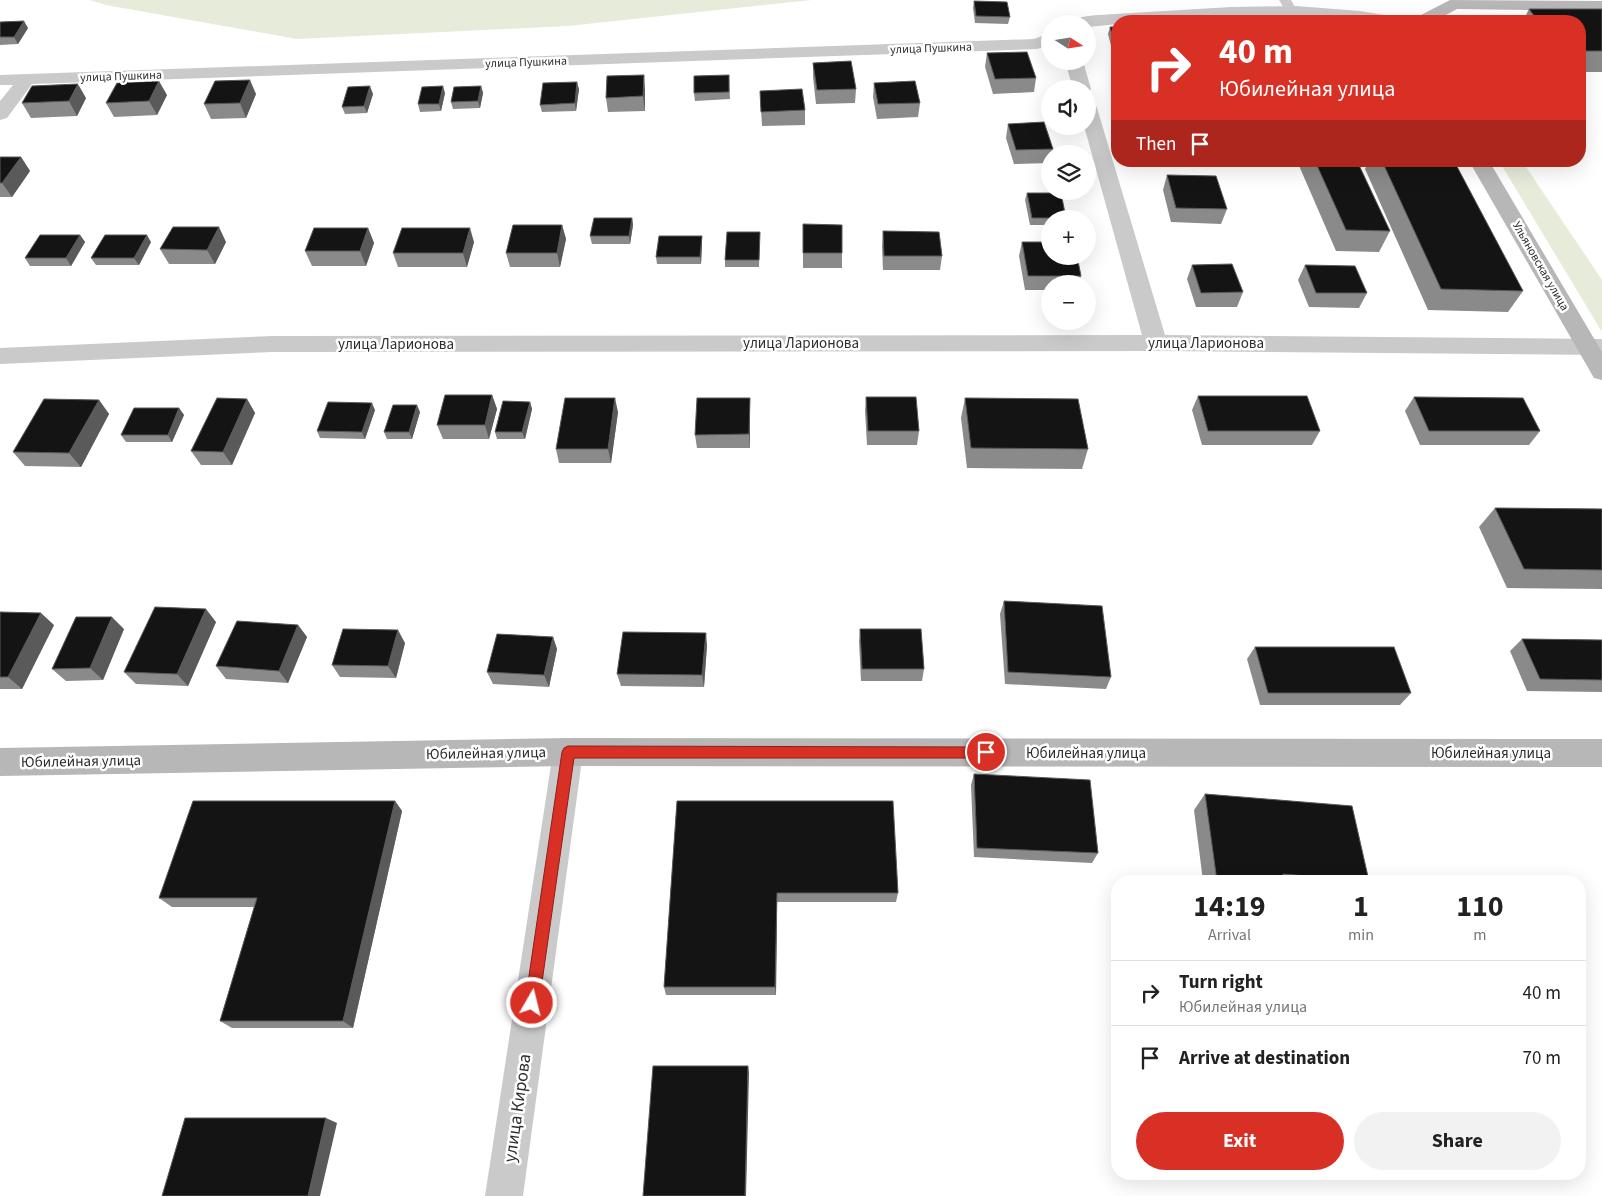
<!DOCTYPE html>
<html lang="en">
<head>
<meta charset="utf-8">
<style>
	:root { --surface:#fff; --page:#f2f2f2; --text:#222; --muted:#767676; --line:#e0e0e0; --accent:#d93025 }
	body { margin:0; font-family:"Source Sans 3",sans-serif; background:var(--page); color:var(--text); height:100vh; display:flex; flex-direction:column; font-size:19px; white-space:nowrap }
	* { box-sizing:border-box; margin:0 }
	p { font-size:16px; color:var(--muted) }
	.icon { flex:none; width:28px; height:28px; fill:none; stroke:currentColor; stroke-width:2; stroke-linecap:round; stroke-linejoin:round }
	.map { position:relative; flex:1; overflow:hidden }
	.sheet { position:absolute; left:1111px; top:875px; width:475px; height:305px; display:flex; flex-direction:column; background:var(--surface); border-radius:20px; box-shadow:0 5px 20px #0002 }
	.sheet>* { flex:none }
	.guide { position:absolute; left:1111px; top:15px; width:475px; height:152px; border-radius:20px; box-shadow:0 5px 20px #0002; background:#d93025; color:#fff; overflow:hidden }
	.needle { width:32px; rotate:102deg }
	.tools { position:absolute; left:1041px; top:15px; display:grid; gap:10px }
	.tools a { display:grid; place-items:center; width:55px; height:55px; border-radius:50%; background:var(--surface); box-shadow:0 5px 20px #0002; font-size:25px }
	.pin { position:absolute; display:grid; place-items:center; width:42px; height:42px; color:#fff; margin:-21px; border:2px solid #fff; border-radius:50%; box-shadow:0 1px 5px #0007 }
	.me { position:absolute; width:55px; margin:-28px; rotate:8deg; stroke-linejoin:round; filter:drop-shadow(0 0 4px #0008) }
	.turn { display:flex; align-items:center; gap:18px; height:105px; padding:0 25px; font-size:22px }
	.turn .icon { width:65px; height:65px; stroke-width:2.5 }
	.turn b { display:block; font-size:35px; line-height:42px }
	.then { display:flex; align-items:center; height:48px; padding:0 25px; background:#0003; gap:10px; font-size:19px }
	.eta { display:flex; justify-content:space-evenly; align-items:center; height:85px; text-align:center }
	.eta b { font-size:30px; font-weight:700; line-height:35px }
	.button { display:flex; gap:10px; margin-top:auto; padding:10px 25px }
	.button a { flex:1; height:58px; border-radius:30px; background:var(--accent); color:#fff; font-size:20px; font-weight:700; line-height:58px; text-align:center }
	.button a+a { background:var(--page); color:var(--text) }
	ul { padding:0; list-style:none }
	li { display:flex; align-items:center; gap:15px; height:65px; padding:0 25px; border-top:1px solid var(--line) }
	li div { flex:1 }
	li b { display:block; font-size:19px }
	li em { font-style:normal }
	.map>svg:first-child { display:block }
</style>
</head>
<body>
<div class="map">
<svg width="1602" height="1196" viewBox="0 0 1602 1196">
	<rect width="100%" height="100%" fill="#fff"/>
	<!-- green -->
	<path fill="#e6ebda" d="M90 0H812L568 26 297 39 106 5Z
		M1499 161H1522L1602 280V332Z"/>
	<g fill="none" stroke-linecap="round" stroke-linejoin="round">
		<!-- lane -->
		<path fill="#cacaca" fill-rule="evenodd" d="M1279 0H1291L1298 12 1296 15H1288Z"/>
		<!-- street -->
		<path fill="#cacaca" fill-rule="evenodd" d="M1296 6 1360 11 1397 17 1400 21C1364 23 1329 16 1293 16 1234 16 1176 21 1118 21V24L1088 27V24H1070C1075 16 1089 16 1098 15L1231 7Z
			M1050 33V45L1037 49 32 84 7 118 0 120V101L13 85H0V75L1034 39Z
			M1065 61H1083L1091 89 1089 93 1088 89H1073Z
			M1088 102 1095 104 1097 108 1165 335 1602 339V355L1156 351 272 352 0 364V348L272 336 1142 335 1084 126H1088Z
			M568 738 579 742 583 752 523 1196H485L553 752 557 742Z"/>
		<!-- secondary -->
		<path fill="#b7b7b7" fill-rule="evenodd" d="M1450 0 1602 1V11L1457 9 1435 21H1414L1417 17Z
			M1469 161H1489L1602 352V380L1594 378Z
			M568 738 1602 739V767L568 766 0 776V748Z"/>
	</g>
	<!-- wall -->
	<path fill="#8a8a8a" d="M974 1 1010 17 1008 24 975 23 973 8Z
		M1529 9H1602V72H1580V21H1523Z
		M1319 16 1360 21H1317Z
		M0 22 28 28 18 44 0 45Z
		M1110 27H1118V51L1112 50 1108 34Z
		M987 53 1036 78 1034 92 993 94 985 67Z
		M813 63 856 89 855 103 816 104 813 77Z
		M729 75 730 99 695 101 694 93Z
		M874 83 920 103 918 117 877 119 873 97Z
		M481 86 483 93 480 108 453 109 451 102Z
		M579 89 576 111 542 112 540 105Z
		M645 89V111L608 112 606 98Z
		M760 91 805 110V125L762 126Z
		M445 93 441 111 420 112 418 104Z
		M256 94 246 118 211 119 204 104Z
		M373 94 367 113 345 114 342 107Z
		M167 95 157 115 114 117 106 103Z
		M86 98 77 116 31 118 22 103Z
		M1008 124 1053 149 1052 154H1050V163L1014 164 1006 138Z
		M0 157H21L30 171 12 197H0Z
		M1297 161H1357L1390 231 1379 252 1336 251Z
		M1369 161H1454L1523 291 1508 312 1428 310 1365 169Z
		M1167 175 1227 209 1221 224 1171 222 1163 190Z
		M1027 193 1066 218V219H1050V225H1030L1025 200Z
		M632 218 633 225 630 244H592L590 236Z
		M803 224 842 253V268H803Z
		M562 225 566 239 560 267H510L506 253Z
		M368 228 374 243 366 266H312L305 251Z
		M883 231 942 256 940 270H883L882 246Z
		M760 232 759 267H725V260Z
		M80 235 85 242 71 266H30L25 258Z
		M702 236V244L701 264H657L656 257Z
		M151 242 139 265H96L91 258Z
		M226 242 215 264H169L160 249Z
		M474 242 467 267H398L393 253Z
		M1022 242 1081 276 1079 284H1050V290H1025L1019 256Z
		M1192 265 1243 292 1237 307H1196L1187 279Z
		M1305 265 1367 293 1359 308 1309 307 1298 280Z
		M492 395 497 409 489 439H443L437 425Z
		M1198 396 1320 431 1312 445H1202L1192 410Z
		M866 397 919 431 917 445H867L865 411Z
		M1414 397 1540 431 1529 445H1420L1405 411Z
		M750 398V448H697L695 435Z
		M965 398 1088 449 1082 469 967 468 961 418Z
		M247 399 255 413 232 465H201L191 451Z
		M99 400 109 414 81 467 25 466 13 452Z
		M530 402 532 409 525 439H497L495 432Z
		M179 408 184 415 172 442H126L121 435Z
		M375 410 365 439 320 438 317 431Z
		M420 412 412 439H387L384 432Z
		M618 412 611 463H559L556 449Z
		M1495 508 1602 509V589L1507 588 1479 527Z
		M1004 601 1111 677 1106 689 1005 684 1000 614Z
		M0 612 54 625 22 689H0Z
		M216 622 188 686 136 684 124 672Z
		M298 625 307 637 288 683 226 679 216 666Z
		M124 629 103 680 66 681 52 669Z
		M860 629 924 669 922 681H861L859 641Z
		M553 637 557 649 549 687 493 684 487 672Z
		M1522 639 1602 640V692L1527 691 1510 651Z
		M405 643 396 678 340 677 332 665Z
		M707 645 704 687 621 686 617 674Z
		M1255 647 1411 693 1400 705H1260L1247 659Z
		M974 774 1098 853 1092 863 974 857 971 785Z
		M1205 794 1369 881H1203L1194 810Z
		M395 801 402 811 353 1028H232L220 1021 254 907H172L159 898Z
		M677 801 898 893 896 902H777L776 995H666L664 987Z"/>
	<!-- shaded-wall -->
	<path fill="#5a5a5a" d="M24 21 28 28 18 44 14 37Z
		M644 75 645 89V111L643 96Z
		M250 80 256 94 246 118 240 103Z
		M159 81 167 95 157 115 149 101Z
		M577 82 579 89 576 111 575 103Z
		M78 84 86 98 77 116 69 101Z
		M370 86 373 94 367 113 364 106Z
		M443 86 445 93 441 111 439 104Z
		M481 86 483 93 480 108 478 101Z
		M21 157 30 171 12 197 2 183Z
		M632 218 633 225 630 244 629 236Z
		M562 225 566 239 560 267 557 253Z
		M219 227 226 242 215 264 207 250Z
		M368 228 374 243 366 266 360 251Z
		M470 228 474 242 467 267 463 253Z
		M80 235 85 242 71 266 66 258Z
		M147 235 151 242 139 265 134 258Z
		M702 236V244L701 264 700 257Z
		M492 395 497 409 489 439 485 425Z
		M615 398 618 412 611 463 608 449Z
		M750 398V448L749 434Z
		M247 399 255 413 232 465 223 452Z
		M99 400 109 414 81 467 69 453Z
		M530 402 532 409 525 439 522 432Z
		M372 403 375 410 365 439 362 432Z
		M417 405 420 412 412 439 409 432Z
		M179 408 184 415 172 442 168 435Z
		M206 609 216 622 188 686 177 674Z
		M41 613 54 625 22 689 8 677Z
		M112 617 124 629 103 680 90 668Z
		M298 625 307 637 288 683 279 671Z
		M398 630 405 643 396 678 388 666Z
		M706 633 707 645 704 687 702 675Z
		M553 637 557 649 549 687 544 675Z
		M395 801 402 811 353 1028 343 1021Z
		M777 893V902L776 995 775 987Z
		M748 1066 749 1073 746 1196H745Z
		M326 1118 337 1123 320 1196H308Z"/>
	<!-- building -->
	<path fill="#141414" stroke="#5a5a5a" d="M974 1 1007 2 1010 17 976 16Z
		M1529 9H1602V51H1580V21H1538Z
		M1319 16H1357L1360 21H1322Z
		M24 21 14 37H0V22Z
		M1110 27H1118V43H1114Z
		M1027 52 1036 78 995 79 987 53Z
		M851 61 856 89 817 90 813 63Z
		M644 75 643 96 606 98 607 76Z
		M729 75V92L694 93V76Z
		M250 80 240 103 204 104 215 81Z
		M159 81 149 101 106 103 117 83Z
		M915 81 920 103 878 104 874 83Z
		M577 82 575 103 540 105 543 83Z
		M78 84 69 101 22 103 32 86Z
		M370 86 364 106 342 107 348 87Z
		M443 86 439 104H418L422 87Z
		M481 86 478 101 451 102 454 87Z
		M802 89 805 110 761 112 760 91Z
		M1044 122 1053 149 1016 150 1008 124Z
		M0 157H21L2 183H0Z
		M1315 161H1357L1390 231 1346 230Z
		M1382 161H1454L1523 291 1441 289Z
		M1167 175 1216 176 1227 209 1176 208Z
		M1027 193H1061L1066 218H1032Z
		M594 218H632L629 236H590Z
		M803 224 842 225V253H803Z
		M513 225H562L557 253H506Z
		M173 227H219L207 250 160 249Z
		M314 228H368L360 251H305Z
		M402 228H470L463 253H393Z
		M883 231 939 232 942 256H884Z
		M727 232H760L759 260H725Z
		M40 235H80L66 258H25Z
		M105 235H147L134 258H91Z
		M659 236H702L700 257H656Z
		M1022 242H1050V256H1077L1081 276H1028Z
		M1232 264 1243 292 1201 293 1192 265Z
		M1305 265 1355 266 1367 293H1316Z
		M445 395H492L485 425H437Z
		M1198 396H1307L1320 431H1208Z
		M866 397H916L919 431H868Z
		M1414 397 1523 398 1540 431H1429Z
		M217 398 247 399 223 452 191 451Z
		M565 398H615L608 449H556Z
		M697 398H750L749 434 695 435Z
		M965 398 1078 399 1088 449 971 448Z
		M44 399 99 400 69 453 13 452Z
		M503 401 530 402 522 432H495Z
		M328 402 372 403 362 432 317 431Z
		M393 405H417L409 432H384Z
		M134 408H179L168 435H121Z
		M1495 508 1602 509V570L1524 569Z
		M1004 601 1102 606 1111 677 1008 672Z
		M155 607 206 609 177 674 124 672Z
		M0 612 41 613 8 677H0Z
		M76 617H112L90 668 52 669Z
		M237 621 298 625 279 671 216 666Z
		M343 629 398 630 388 666 332 665Z
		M860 629H921L924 669H862Z
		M623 632 706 633 702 675 617 674Z
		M497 634 553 637 544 675 487 672Z
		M1522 639 1602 640V680L1540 679Z
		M1255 647H1394L1411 693H1268Z
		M974 774 1090 780 1098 853 977 848Z
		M1205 794 1352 806 1369 881 1283 874 1284 881H1217Z
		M193 801H395L343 1021H220L257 898H159Z
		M677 801H893L898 893H777L775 987H664Z
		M653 1066H748L745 1196H643Z
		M185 1118H326L308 1196H162Z"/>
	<!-- route -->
	<path fill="#d93025" stroke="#8d1f18" d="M568 746 986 747 990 749 992 752 990 756 986 758H574L539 1003 537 1008 532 1010 527 1008 525 1003 562 752 564 748Z"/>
	<g text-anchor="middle" stroke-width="5" stroke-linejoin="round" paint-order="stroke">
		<!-- far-street labels -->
		<g font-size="12" fill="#2d2d2d" stroke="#fff">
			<text transform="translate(931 48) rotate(-2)" y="4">улица Пушкина</text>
			<text transform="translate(526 62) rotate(-2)" y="4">улица Пушкина</text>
			<text transform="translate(121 76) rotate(-2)" y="4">улица Пушкина</text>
			<text transform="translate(1541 266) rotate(60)" y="4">Ульяновская улица</text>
		</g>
		<!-- street labels -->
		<g font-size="15" fill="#2d2d2d" stroke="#fff">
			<text x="801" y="348">улица Ларионова</text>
			<text x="1206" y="348">улица Ларионова</text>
			<text x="396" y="349">улица Ларионова</text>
			<text transform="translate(486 753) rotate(-1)" y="5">Юбилейная улица</text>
			<text x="1086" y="758">Юбилейная улица</text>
			<text x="1491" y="758">Юбилейная улица</text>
			<text transform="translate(81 761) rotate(-1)" y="5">Юбилейная улица</text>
		</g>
		<!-- near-street labels -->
		<g font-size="18" fill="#2d2d2d" stroke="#fff">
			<text transform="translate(517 1108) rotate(-82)" y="6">улица Кирова</text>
		</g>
	</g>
</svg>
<div class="tools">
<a><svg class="needle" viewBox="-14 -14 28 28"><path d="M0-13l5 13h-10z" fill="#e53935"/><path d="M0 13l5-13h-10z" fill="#767676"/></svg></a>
<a><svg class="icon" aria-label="sound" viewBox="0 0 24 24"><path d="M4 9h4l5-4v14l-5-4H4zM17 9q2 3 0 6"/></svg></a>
<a><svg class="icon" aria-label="layers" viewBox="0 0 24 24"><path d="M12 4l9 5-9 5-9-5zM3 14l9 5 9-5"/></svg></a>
<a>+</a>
<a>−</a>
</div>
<div class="pin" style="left:986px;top:752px;background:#d93025"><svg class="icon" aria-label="arrive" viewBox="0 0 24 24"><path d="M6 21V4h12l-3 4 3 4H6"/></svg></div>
<svg class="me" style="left:532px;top:1003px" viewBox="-20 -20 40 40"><circle r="17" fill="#d93025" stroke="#fff" stroke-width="3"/><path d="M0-11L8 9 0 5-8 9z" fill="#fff"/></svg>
<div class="guide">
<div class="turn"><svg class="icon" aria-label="right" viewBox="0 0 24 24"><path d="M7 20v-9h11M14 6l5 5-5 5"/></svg><div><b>40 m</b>Юбилейная улица</div></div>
<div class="then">Then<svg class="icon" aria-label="arrive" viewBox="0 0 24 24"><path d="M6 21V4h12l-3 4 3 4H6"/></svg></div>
</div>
<section class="sheet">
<div class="eta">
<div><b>14:19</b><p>Arrival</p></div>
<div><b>1</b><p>min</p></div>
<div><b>110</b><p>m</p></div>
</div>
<ul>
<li><svg class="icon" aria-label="right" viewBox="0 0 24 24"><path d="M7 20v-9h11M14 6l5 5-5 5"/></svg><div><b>Turn right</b><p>Юбилейная улица</p></div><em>40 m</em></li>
<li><svg class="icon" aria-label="arrive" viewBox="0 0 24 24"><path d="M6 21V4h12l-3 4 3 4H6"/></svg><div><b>Arrive at destination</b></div><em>70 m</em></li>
</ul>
<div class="button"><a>Exit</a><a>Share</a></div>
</section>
</div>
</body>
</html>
